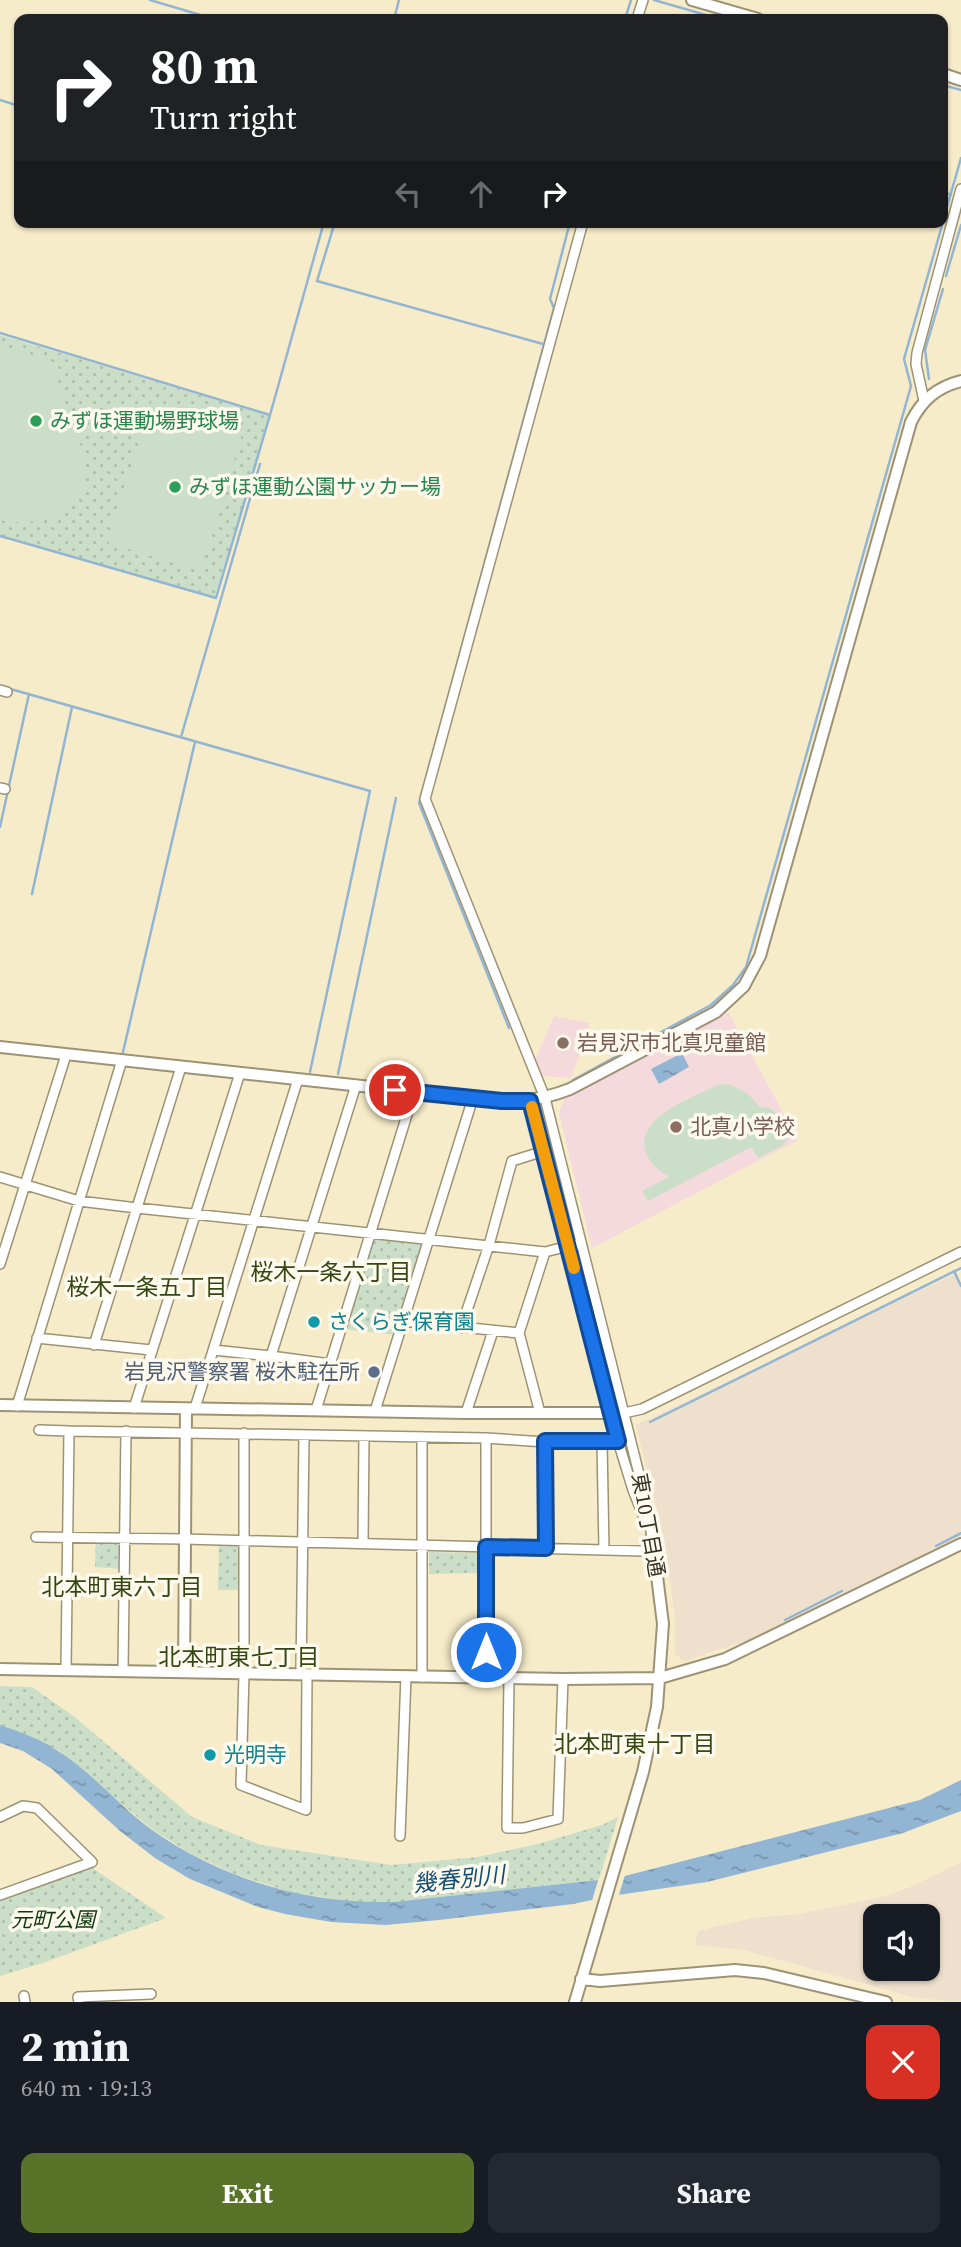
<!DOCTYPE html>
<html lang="en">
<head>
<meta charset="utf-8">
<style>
	:root { --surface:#171b24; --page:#242831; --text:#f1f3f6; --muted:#9ea1a6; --accent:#597428 }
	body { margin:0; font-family:"Source Serif 4","Noto Sans JP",serif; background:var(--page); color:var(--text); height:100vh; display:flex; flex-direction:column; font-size:26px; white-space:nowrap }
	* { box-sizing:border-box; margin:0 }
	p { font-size:23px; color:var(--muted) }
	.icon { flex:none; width:38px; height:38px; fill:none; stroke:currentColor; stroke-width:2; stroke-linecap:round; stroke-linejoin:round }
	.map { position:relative; height:2002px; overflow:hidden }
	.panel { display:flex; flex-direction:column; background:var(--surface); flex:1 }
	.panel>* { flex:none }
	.banner { position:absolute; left:14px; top:14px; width:934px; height:214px; border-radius:14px; box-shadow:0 2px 5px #0004; background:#202124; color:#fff; overflow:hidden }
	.tools { position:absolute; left:863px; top:1904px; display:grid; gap:14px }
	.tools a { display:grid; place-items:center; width:77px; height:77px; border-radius:14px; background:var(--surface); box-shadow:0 2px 5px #0004; font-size:35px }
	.pin { position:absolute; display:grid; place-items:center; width:60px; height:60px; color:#fff; margin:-30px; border:4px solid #fff; border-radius:50%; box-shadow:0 2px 7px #0007 }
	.me { position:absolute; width:77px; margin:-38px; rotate:0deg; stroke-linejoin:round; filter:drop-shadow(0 0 5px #0008) }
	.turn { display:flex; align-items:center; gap:24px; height:147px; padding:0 21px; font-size:32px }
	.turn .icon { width:91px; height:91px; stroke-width:2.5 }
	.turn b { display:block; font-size:49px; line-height:60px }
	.lanes { display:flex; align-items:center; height:66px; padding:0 21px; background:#0003; justify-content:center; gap:35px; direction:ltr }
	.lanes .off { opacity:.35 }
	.round { display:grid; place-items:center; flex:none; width:74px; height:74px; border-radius:14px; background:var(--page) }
	.headline { display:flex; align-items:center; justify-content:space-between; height:119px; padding:0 21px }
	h1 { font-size:42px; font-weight:700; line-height:52px }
	.cta { display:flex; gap:14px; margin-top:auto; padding:14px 21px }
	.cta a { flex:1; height:80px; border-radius:14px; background:var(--accent); color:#fff; font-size:28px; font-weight:700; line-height:80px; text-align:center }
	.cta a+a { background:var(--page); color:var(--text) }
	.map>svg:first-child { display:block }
</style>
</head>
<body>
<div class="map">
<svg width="961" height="2002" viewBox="0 0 961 2002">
	<defs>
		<pattern id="grass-dots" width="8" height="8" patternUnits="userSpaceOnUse" patternTransform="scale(1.75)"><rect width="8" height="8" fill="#cadec8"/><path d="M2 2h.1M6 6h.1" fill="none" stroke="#aebfac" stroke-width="1.8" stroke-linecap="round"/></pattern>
		<pattern id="water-ripples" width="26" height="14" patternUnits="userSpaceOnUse" patternTransform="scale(1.75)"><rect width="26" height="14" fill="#92b5d3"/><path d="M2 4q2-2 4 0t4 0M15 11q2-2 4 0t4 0" fill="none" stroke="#7894ab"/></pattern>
	</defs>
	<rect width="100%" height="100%" fill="#f6ecca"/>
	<!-- industrial -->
	<path fill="#eee0cc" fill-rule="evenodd" d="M955 1274 961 1287V1538L758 1637 684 1661 675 1654V1619L665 1542 636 1425Z
		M961 1862V2002L916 1998 744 1950 695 1945 698 1931 753 1918 799 1914 882 1897 908 1888ZM875 1916H928V1969H875Z"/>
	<!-- education -->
	<path fill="#f5dadd" d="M729 1013 798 1140 592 1248 559 1113 564 1099Z
		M554 1016 590 1023 571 1078 542 1076 534 1062Z"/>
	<!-- grass -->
	<path fill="url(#grass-dots)" d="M0 335 270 416 215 597 0 535Z
		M371 1232 429 1238 399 1335 342 1329Z
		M96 1538 124 1539 123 1569 95 1567Z
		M219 1541H243L242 1590H218Z
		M429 1552 477 1553V1573L429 1574Z
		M0 1686 32 1687 76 1718 192 1817 261 1845 391 1865 478 1857 538 1844 602 1825 618 1817 599 1880 393 1902 358 1903 291 1892 237 1875 193 1855 153 1830 58 1750 34 1738 0 1725Z
		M91 1867 166 1918 43 1963 0 1976V1900Z"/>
	<!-- garden -->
	<path fill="#cadec8" d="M7 347 51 361C59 385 67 409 76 433 79 443 85 454 86 464 88 511 39 529 0 520V352Z
		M151 402 243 431 200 571 108 543Z
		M728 1084 747 1093 761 1108 768 1107C778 1112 789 1129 787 1140L783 1145 758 1158 751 1147 648 1201 642 1191 669 1177C658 1170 648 1162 645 1149 638 1115 695 1097 718 1085Z"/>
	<!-- water -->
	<path fill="url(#water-ripples)" d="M682 1053 689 1067 659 1084 651 1069Z
		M0 1725C20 1732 41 1739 58 1751 93 1773 119 1806 152 1830 223 1880 307 1904 393 1902L617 1878 920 1800 961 1780V1811L903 1833 707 1882 611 1896 573 1904 439 1920 386 1925 331 1922 285 1914 258 1907 190 1879 155 1858 120 1831 52 1769 23 1751 0 1743Z"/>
	<!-- pier -->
	<path fill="#f6ecca" d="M626 1872 618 1898 591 1904 599 1877Z"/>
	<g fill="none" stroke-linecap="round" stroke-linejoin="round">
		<!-- stream -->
		<path stroke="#92b5d3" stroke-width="2.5" d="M150 0 214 19
			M654 0 720 19
			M394 19 399 0
			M625 19 631 0
			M943 85 961 90
			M0 100 19 106
			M943 191 951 195
			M943 221 961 158
			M335 222 317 281 543 344
			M946 276 961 225
			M0 333 270 415 216 598 0 536
			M929 379 925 350 943 289
			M270 415 324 222
			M7 688 370 791 310 1072
			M181 737 260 464
			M0 827 29 694
			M32 894 72 707
			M509 1028 419 803 554 308 550 299 570 222
			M123 1052 195 742
			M338 1074 396 798
			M573 1080 711 1005 733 985 746 967 911 386 904 359 943 222
			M954 1271 961 1286
			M650 1422 961 1268
			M936 1546 961 1533
			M785 1620 842 1591"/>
		<defs>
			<path id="minor" d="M637 19 643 0
				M583 222 425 799 545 1098 643 1490 652 1536
				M924 401 916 364 917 353 961 189
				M0 690 7 692
				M0 788 5 789
				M530 1101 610 1415 633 1490 647 1525
				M0 1177 79 1201 137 1208 545 1252 580 1243
				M0 1264 66 1055
				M403 1321 519 1333
				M461 1328 489 1245 512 1161 544 1151
				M37 1338 151 1350
				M94 1345 181 1067
				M214 1350 271 1356 356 1085
				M271 1356 330 1364
				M17 1406 122 1060
				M134 1408 240 1073
				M195 1408 298 1079
				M316 1410 414 1092
				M375 1411 473 1098
				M466 1413 493 1331
				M540 1413 519 1333 545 1252
				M624 1413 642 1409 961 1252
				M39 1430 69 1431
				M244 1433V1673L241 1785 306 1810 307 1674
				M422 1437V1677
				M486 1438V1678
				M545 1442 546 1548
				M602 1442 604 1550
				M36 1537 184 1539 643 1551 654 1549
				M363 1543 364 1436
				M66 1670 69 1431 486 1438 545 1442 618 1441
				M123 1671 126 1431
				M301 1674 304 1435
				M509 1678 507 1828H523L558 1819 563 1679
				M0 1817 23 1806 37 1808 92 1862 0 1895
				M400 1836 406 1676
				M24 1996 25 2002
				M79 2002 78 1997 151 1994"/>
			<path id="tertiary" d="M692 0 758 19
				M943 74 961 80
				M0 1047 473 1098C510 1102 535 1103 570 1089L716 1012 744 986 760 956 911 422C922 400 937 387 961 381
				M0 1405 466 1413H624
				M0 1669 563 1679 660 1678 725 1659 961 1544
				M184 1672 186 1409
				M581 1979 600 1981 735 1970 764 1973 886 2002
				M575 2002 643 1772 657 1707 663 1624 652 1536"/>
		</defs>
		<!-- minor casing -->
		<use href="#minor" stroke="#9d9374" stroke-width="12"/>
		<!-- tertiary casing -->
		<use href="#tertiary" stroke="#9d9374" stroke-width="14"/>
		<!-- minor -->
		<use href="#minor" stroke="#fff" stroke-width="9"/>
		<!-- tertiary -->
		<use href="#tertiary" stroke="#fff" stroke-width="10"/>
	</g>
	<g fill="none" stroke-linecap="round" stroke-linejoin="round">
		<defs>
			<path id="route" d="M395 1090 502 1101H530L618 1441H545L546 1548 486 1547V1652"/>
		</defs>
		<!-- route casing -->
		<use href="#route" stroke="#114b97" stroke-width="18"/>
		<!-- route -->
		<use href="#route" stroke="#1a73e8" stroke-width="12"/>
		<!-- slow -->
		<path stroke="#f59e0b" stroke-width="12" d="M532 1107 574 1268"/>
	</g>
	<!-- markers -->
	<g fill="#2e9e5b" stroke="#fdf9ec" stroke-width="2.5">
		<circle cx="36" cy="421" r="7"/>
		<circle cx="175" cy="487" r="7"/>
	</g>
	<g fill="#8d6e63" stroke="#fdf9ec" stroke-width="2.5">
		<circle cx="563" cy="1043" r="7"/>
		<circle cx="676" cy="1127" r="7"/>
	</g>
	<g fill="#0f9aa8" stroke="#fdf9ec" stroke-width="2.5">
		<circle cx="314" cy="1322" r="7"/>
		<circle cx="210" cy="1755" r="7"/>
	</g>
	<circle fill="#5c6f8a" stroke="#fdf9ec" stroke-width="2.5" cx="374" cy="1372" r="7"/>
	<g text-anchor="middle" stroke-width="7" stroke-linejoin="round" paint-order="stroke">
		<!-- leisure labels -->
		<g font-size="21" fill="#27864d" stroke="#fdf9ec" text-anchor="start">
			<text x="50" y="428">みずほ運動場野球場</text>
			<text x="189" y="494">みずほ運動公園サッカー場</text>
		</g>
		<!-- education labels -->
		<g font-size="21" fill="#785e54" stroke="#fdf9ec" text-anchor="start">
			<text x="577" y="1050">岩見沢市北真児童館</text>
			<text x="690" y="1134">北真小学校</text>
		</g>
		<!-- culture labels -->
		<g font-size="21" fill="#0d838f" stroke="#fdf9ec" text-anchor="start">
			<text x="328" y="1329">さくらぎ保育園</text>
			<text x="224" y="1762">光明寺</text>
		</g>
		<!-- service labels -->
		<g font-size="21" fill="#4e5e75" stroke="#fdf9ec" text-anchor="end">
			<text x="360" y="1379">岩見沢警察署 桜木駐在所</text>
		</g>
		<!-- street labels -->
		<g font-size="21" fill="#343023" stroke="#fdf9ec">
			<text transform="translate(648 1525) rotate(80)" y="7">東10丁目通</text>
		</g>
		<!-- park labels -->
		<g font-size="21" font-style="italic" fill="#0b390c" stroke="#fdf9ec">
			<text x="53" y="1927">元町公園</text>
		</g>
		<!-- neighbourhood labels -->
		<g font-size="23" fill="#354712" stroke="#fdf9ec">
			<text x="331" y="1280">桜木一条六丁目</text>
			<text x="147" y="1295">桜木一条五丁目</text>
			<text x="122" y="1595">北本町東六丁目</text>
			<text x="239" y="1665">北本町東七丁目</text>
			<text x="635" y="1752">北本町東十丁目</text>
		</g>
		<!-- water labels -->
		<g font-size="23" font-style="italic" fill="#124d74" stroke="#fdf9ec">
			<text transform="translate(459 1879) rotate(-6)" y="8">幾春別川</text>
		</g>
	</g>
</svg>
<div class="tools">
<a><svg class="icon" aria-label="sound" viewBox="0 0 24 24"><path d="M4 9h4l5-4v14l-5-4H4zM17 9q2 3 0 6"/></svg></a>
</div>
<div class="pin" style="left:395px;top:1090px;background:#d93025"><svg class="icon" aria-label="arrive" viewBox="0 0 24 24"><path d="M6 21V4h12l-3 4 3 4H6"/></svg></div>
<svg class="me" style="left:486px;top:1652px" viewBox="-20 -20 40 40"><circle r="17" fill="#1a73e8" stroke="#fff" stroke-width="3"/><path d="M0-11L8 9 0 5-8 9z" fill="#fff"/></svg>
<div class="banner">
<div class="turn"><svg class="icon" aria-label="right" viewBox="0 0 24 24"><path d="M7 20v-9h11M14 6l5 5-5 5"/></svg><div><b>80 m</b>Turn right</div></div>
<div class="lanes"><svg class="icon off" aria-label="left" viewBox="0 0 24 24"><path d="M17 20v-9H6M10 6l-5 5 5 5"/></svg><svg class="icon off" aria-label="ahead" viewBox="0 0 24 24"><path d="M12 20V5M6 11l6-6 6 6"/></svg><svg class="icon" aria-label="right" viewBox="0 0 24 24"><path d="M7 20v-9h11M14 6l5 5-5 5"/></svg></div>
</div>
</div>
<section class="panel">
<div class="headline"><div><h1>2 min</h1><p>640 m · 19:13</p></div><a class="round" style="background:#d93025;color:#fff"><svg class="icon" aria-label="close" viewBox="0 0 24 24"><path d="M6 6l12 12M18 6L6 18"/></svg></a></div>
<div class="cta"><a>Exit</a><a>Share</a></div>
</section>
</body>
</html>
